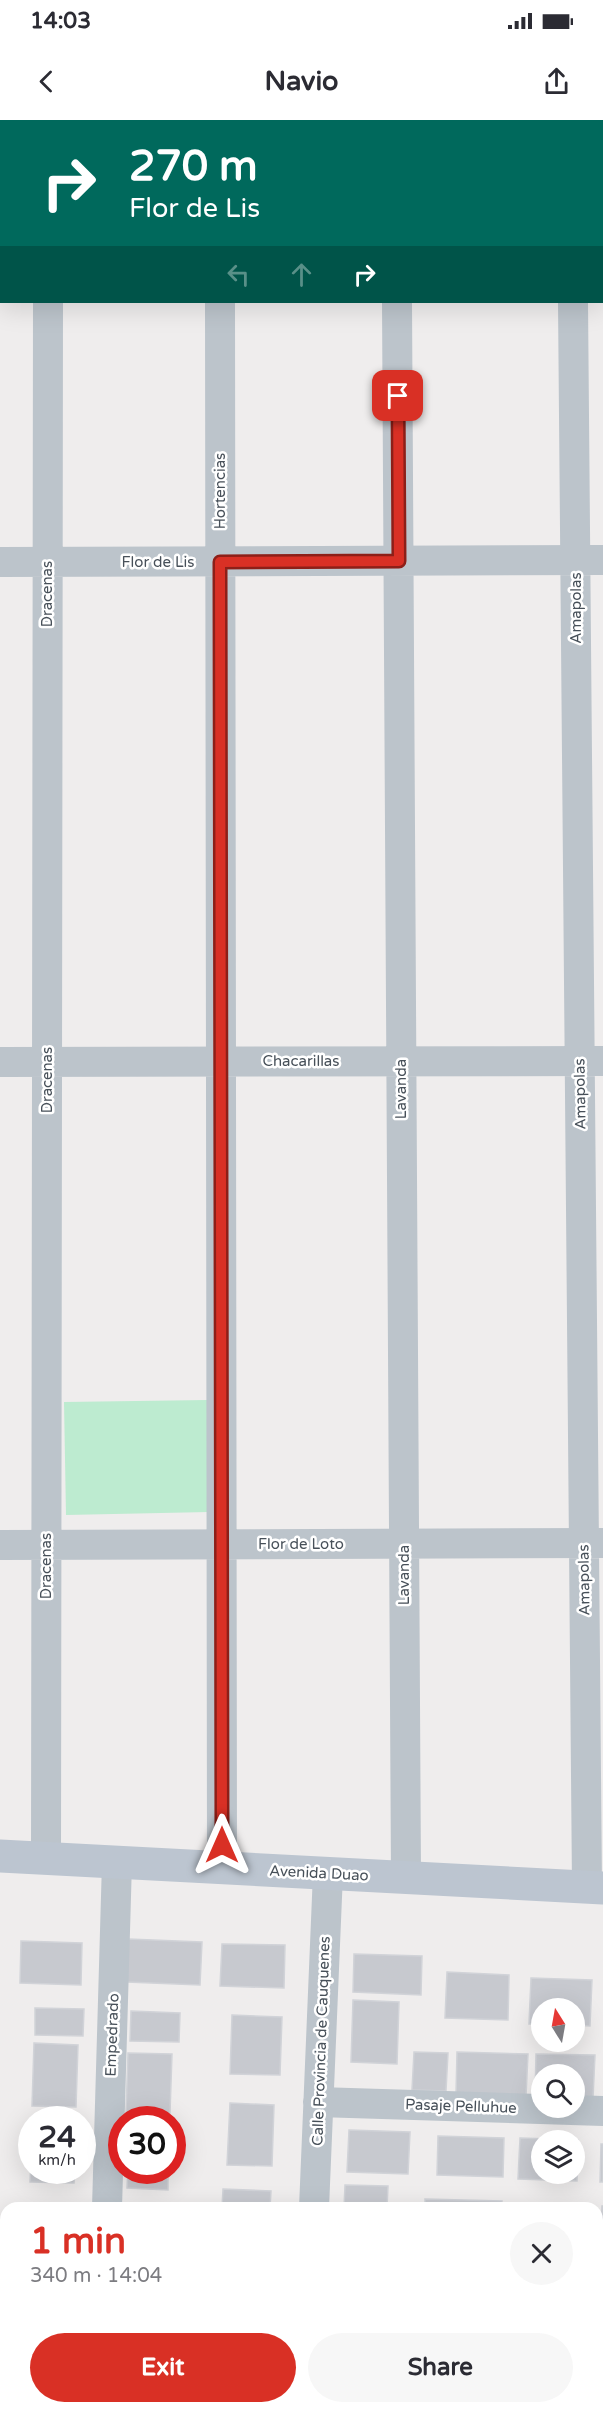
<!DOCTYPE html>
<html lang="en">
<head>
<meta charset="utf-8">
<style>
	:root { --surface:#fff; --page:#f7f7f7; --text:#2b2b33; --muted:#7c7c81; --accent:#d93025 }
	body { margin:0; font-family:"Varela Round",sans-serif; background:var(--page); color:var(--text); height:100vh; display:flex; flex-direction:column; font-size:22px; white-space:nowrap }
	* { box-sizing:border-box; margin:0 }
	p { font-size:20px; color:var(--muted) }
	.icon { flex:none; width:33px; height:33px; fill:none; stroke:currentColor; stroke-width:2; stroke-linecap:round; stroke-linejoin:round }
	.map { position:relative; flex:1; overflow:hidden }
	.details { position:absolute; left:0px; top:2082px; width:603px; height:212px; display:flex; flex-direction:column; background:var(--surface); border-radius:18px 18px 0 0; box-shadow:0 6px 24px #0002 }
	.details>* { flex:none }
	.banner { position:absolute; left:0px; top:0px; width:603px; height:183px; box-shadow:0 6px 24px #0002; background:#00695c; color:#fff; overflow:hidden }
	.needle { width:39px; rotate:349deg }
	.tools { position:absolute; left:531px; top:1878px; display:grid; gap:12px }
	.tools a { display:grid; place-items:center; width:54px; height:54px; border-radius:50%; background:var(--surface); box-shadow:0 6px 24px #0002; font-size:30px }
	.speed { position:absolute; left:18px; top:1986px; display:flex; gap:12px; font-size:30px; font-weight:700; text-align:center }
	.speed>* { display:grid; place-content:center; width:78px; height:78px; border-radius:50%; background:var(--surface); box-shadow:0 6px 24px #0002; line-height:1 }
	.speed small { font-size:15px; font-weight:400 }
	.speed .limit { border:9px solid #d22; background:#fff; color:#111 }
	.pin { position:absolute; display:grid; place-items:center; width:51px; height:51px; color:#fff; margin:-26px; border-radius:12px; box-shadow:0 3px 9px #0006 }
	.me { position:absolute; width:66px; margin:-33px; rotate:0deg; stroke-linejoin:round; filter:drop-shadow(0 0 4px #0008) }
	.turn { display:flex; align-items:center; gap:21px; height:126px; padding:0 30px; font-size:27px }
	.turn .icon { width:78px; height:78px; stroke-width:2.5 }
	.turn b { display:block; font-size:42px; line-height:51px }
	.lanes { display:flex; align-items:center; height:57px; padding:0 30px; background:#0003; justify-content:center; gap:30px; direction:ltr }
	.lanes .off { opacity:.35 }
	.round { display:grid; place-items:center; flex:none; width:63px; height:63px; border-radius:32px; background:var(--page) }
	.head { display:flex; align-items:center; justify-content:space-between; height:102px; padding:0 30px }
	h1 { font-size:36px; font-weight:700; line-height:45px; color:var(--accent) }
	.cta { display:flex; gap:12px; margin-top:auto; padding:12px 30px }
	.cta a { flex:1; height:69px; border-radius:36px; background:var(--accent); color:#fff; font-size:24px; font-weight:700; line-height:69px; text-align:center }
	.cta a+a { background:var(--page); color:var(--text) }
	.status { display:flex; justify-content:space-between; align-items:center; height:42px; padding:0 30px; background:var(--surface); direction:ltr }
	.status svg { height:16px; fill:currentColor }
	header { display:flex; justify-content:space-between; align-items:center; height:78px; padding:0 30px; background:var(--surface); font-size:27px; font-weight:700 }
	.map>svg:first-child { display:block }
</style>
</head>
<body>
<div class="status"><b>14:03</b><svg viewBox="0 0 49 12"><path d="M0 12V9h3v3zM5 12V6h3v6zM10 12V3h3v9zM15 12V0h3v12zM26 1h20v11H26zM47 4h2v5h-2z"/></svg></div>
<header><svg class="icon" aria-label="back" viewBox="0 0 24 24"><path d="M15 5l-7 7 7 7"/></svg>Navio<svg class="icon" aria-label="share" viewBox="0 0 24 24"><path d="M12 15V3M7 8l5-5 5 5M5 13v7h14v-7"/></svg></header>
<div class="map">
<svg width="603" height="2293" viewBox="0 0 603 2293">
	<rect width="100%" height="100%" fill="#efeded"/>
	<!-- park -->
	<path fill="#bdebd0" d="M207 1280 209 1392 66 1395 64 1282Z"/>
	<!-- building -->
	<path fill="#c7c9cf" stroke="#d1d3d8" stroke-width="1.5" fill-rule="evenodd" d="M128 1819 202 1822 200 1865 127 1862Z
		M21 1821 82 1823 81 1865 20 1863Z
		M222 1824 285 1825 284 1868 220 1866Z
		M354 1834 422 1836 421 1875 353 1872Z
		M447 1852 509 1855 508 1900 445 1898Z
		M531 1858 592 1860 590 1906 574 1905V1888H542V1904H529Z
		M353 1880 399 1882 397 1944 351 1942Z
		M35 1888 84 1889 83 1916 35 1915Z
		M131 1891 180 1893 179 1922 130 1921Z
		M232 1895 282 1897 280 1955 230 1954Z
		M34 1923 78 1925 76 1987 32 1986Z
		M414 1932 448 1933 446 1971 412 1970Z
		M457 1932 528 1934 526 1976 456 1974Z
		M128 1933 172 1934 170 1993 126 1992Z
		M536 1934 595 1935 593 1978H574V1954H542V1977H535Z
		M230 1983 274 1985 272 2046 227 2045Z
		M349 2010 410 2012 408 2054 347 2052Z
		M438 2016 504 2018 503 2057 437 2055Z
		M520 2018 578 2020 577 2061 518 2059ZM542 2020H574V2054H542Z
		M32 2020V2050H75L74 2063 30 2062Z
		M601 2024H603V2062H600Z
		M128 2050H168V2070L127 2068Z
		M345 2065 388 2066 387 2088H344Z
		M223 2069 271 2071 270 2088H222Z
		M425 2079 502 2081 501 2088H425Z
		M520 2084 579 2086V2088H520Z
		M602 2086H603V2127H601Z
		M597 2181H603V2222L597 2221Z
		M597 2260H603V2293H582L583 2288H597Z
		M341 2288H386L385 2293H341Z
		M420 2288H488V2290Z
		M505 2288H566V2293L505 2292Z"/>
	<g fill="none" stroke-linecap="round" stroke-linejoin="round">
		<!-- street -->
		<path stroke="#bcc4cb" stroke-width="30" d="M220 0V2
			M396 0V2
			M572 0V2
			M48 2V0
			M220 182 222 1748
			M397 182 406 1757
			M573 182 587 1767
			M0 442 603 440
			M0 942 603 941
			M0 1425 603 1423
			M46 1738 48 182
			M318 1982 603 1991
			M107 2088 117 1742
			M314 2088 328 1753
			M597 2149H603
			M0 2258H6
			M314 2288 322 2293"/>
		<!-- secondary -->
		<path stroke="#bcc5d0" stroke-width="33" d="M0 1736 603 1768"/>
	</g>
	<g fill="none" stroke-linecap="round" stroke-linejoin="round">
		<defs>
			<path id="route" d="M222 1725 220 442 399 441 398 276"/>
		</defs>
		<!-- route casing -->
		<use href="#route" stroke="#8d1f18" stroke-width="15"/>
		<!-- route -->
		<use href="#route" stroke="#d93025" stroke-width="10"/>
	</g>
	<g text-anchor="middle" stroke-width="5" stroke-linejoin="round" paint-order="stroke">
		<!-- street labels -->
		<g font-size="15" fill="#475059" stroke="#fff">
			<text transform="translate(220 371) rotate(-90)" y="5">Hortencias</text>
			<text x="158" y="447">Flor de Lis</text>
			<text transform="translate(47 474) rotate(-90)" y="5">Dracenas</text>
			<text transform="translate(576 488) rotate(-90)" y="5">Amapolas</text>
			<text x="301" y="946">Chacarillas</text>
			<text transform="translate(47 960) rotate(-90)" y="5">Dracenas</text>
			<text transform="translate(401 969) rotate(-90)" y="5">Lavanda</text>
			<text transform="translate(580 974) rotate(-91)" y="5">Amapolas</text>
			<text x="301" y="1429">Flor de Loto</text>
			<text transform="translate(46 1446) rotate(-90)" y="5">Dracenas</text>
			<text transform="translate(404 1455) rotate(-90)" y="5">Lavanda</text>
			<text transform="translate(584 1460) rotate(-91)" y="5">Amapolas</text>
			<text transform="translate(319 1753) rotate(3)" y="5">Avenida Duao</text>
			<text transform="translate(112 1915) rotate(-88)" y="5">Empedrado</text>
			<text transform="translate(321 1921) rotate(-88)" y="5">Calle Provincia de Cauquenes</text>
			<text transform="translate(461 1986) rotate(2)" y="5">Pasaje Pelluhue</text>
		</g>
	</g>
</svg>
<div class="tools">
<a><svg class="needle" viewBox="-14 -14 28 28"><path d="M0-13l5 13h-10z" fill="#e53935"/><path d="M0 13l5-13h-10z" fill="#7c7c81"/></svg></a>
<a><svg class="icon" aria-label="search" viewBox="0 0 24 24"><circle cx="10" cy="10" r="6"/><path d="M15 15l6 6"/></svg></a>
<a><svg class="icon" aria-label="layers" viewBox="0 0 24 24"><path d="M12 4l9 5-9 5-9-5zM3 14l9 5 9-5"/></svg></a>
</div>
<div class="speed"><div>24<small>km/h</small></div><div class="limit">30</div></div>
<div class="pin" style="left:398px;top:276px;background:#d93025"><svg class="icon" aria-label="arrive" viewBox="0 0 24 24"><path d="M6 21V4h12l-3 4 3 4H6"/></svg></div>
<svg class="me" style="left:222px;top:1725px" viewBox="-20 -20 40 40"><path d="M0-17L14 15 0 8-14 15z" fill="#d93025" stroke="#fff" stroke-width="4"/></svg>
<div class="banner">
<div class="turn"><svg class="icon" aria-label="right" viewBox="0 0 24 24"><path d="M7 20v-9h11M14 6l5 5-5 5"/></svg><div><b>270 m</b>Flor de Lis</div></div>
<div class="lanes"><svg class="icon off" aria-label="left" viewBox="0 0 24 24"><path d="M17 20v-9H6M10 6l-5 5 5 5"/></svg><svg class="icon off" aria-label="ahead" viewBox="0 0 24 24"><path d="M12 20V5M6 11l6-6 6 6"/></svg><svg class="icon" aria-label="right" viewBox="0 0 24 24"><path d="M7 20v-9h11M14 6l5 5-5 5"/></svg></div>
</div>
<section class="details">
<div class="head"><div><h1>1 min</h1><p>340 m · 14:04</p></div><a class="round"><svg class="icon" aria-label="close" viewBox="0 0 24 24"><path d="M6 6l12 12M18 6L6 18"/></svg></a></div>
<div class="cta"><a>Exit</a><a>Share</a></div>
</section>
</div>
</body>
</html>
